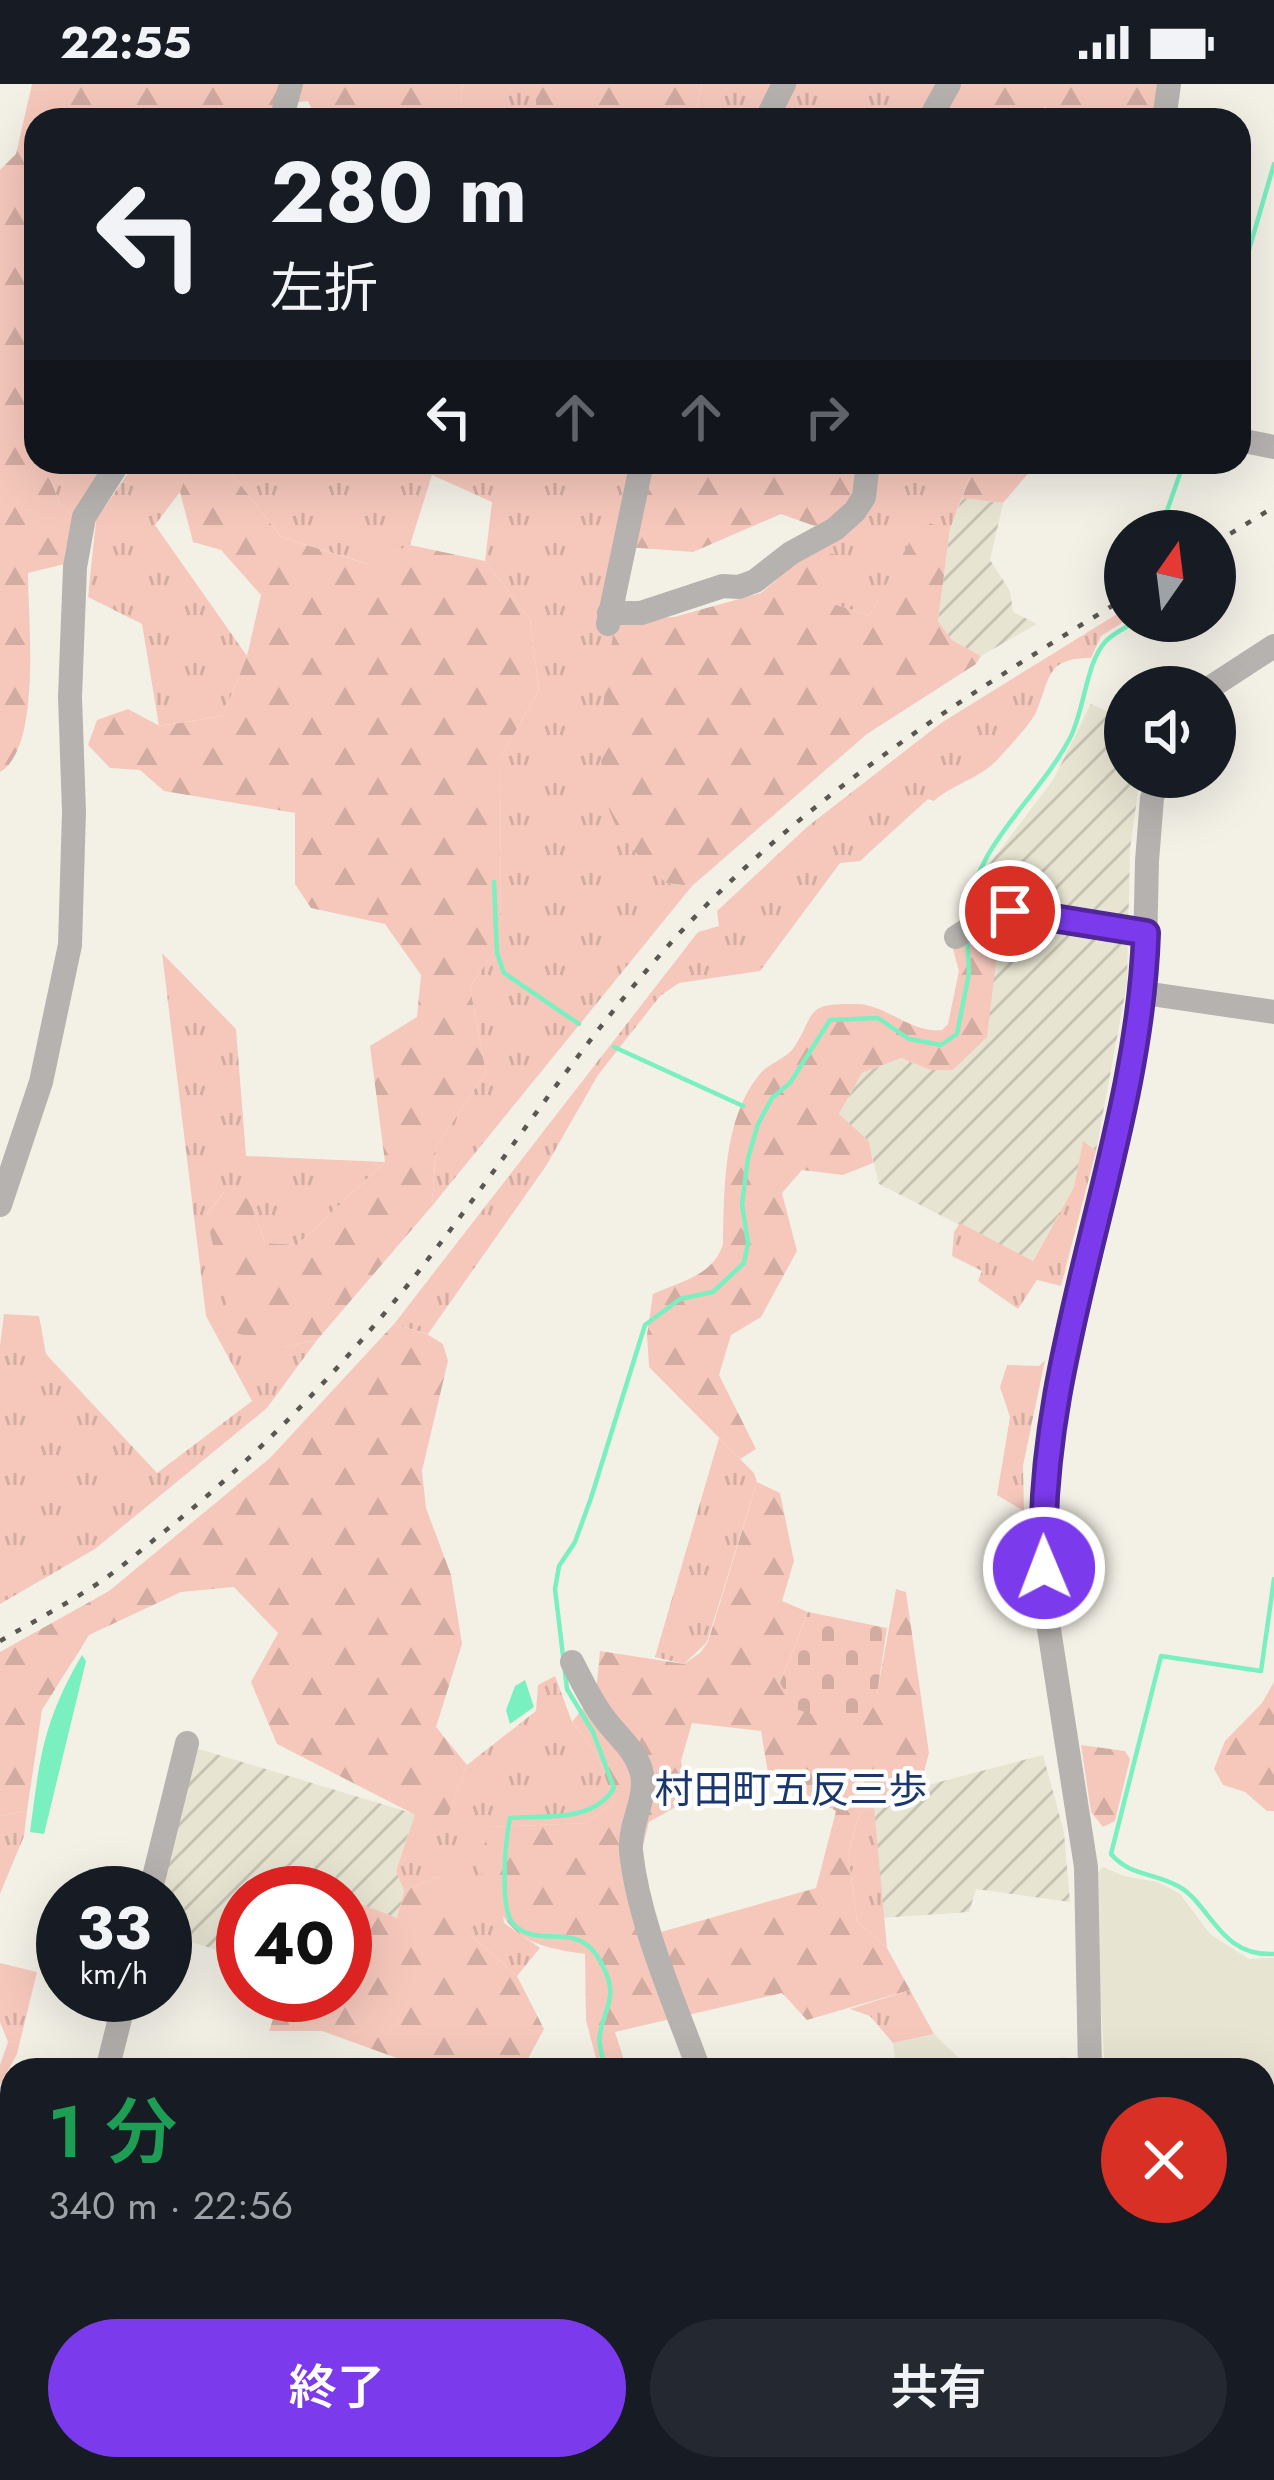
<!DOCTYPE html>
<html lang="ja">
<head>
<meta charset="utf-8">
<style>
	:root { --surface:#171b24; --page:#242831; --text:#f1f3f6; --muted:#9ea1a6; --accent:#7c3aed }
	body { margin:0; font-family:Jost,"Noto Sans JP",sans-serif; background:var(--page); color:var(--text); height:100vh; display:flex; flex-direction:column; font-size:45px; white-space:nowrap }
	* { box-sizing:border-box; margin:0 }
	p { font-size:39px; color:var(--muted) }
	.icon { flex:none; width:66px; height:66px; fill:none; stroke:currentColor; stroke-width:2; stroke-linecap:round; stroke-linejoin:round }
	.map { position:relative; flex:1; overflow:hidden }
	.sheet { position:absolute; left:0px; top:1974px; width:1275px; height:423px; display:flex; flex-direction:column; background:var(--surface); border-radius:36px 36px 0 0; box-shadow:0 12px 48px #0002 }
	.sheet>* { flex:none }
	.hud { position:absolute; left:24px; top:24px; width:1227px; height:366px; border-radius:36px; box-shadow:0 12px 48px #0002; background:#171b24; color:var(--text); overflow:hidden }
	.needle { width:78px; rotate:14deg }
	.controls { position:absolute; left:1104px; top:426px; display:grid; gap:24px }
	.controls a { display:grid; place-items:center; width:132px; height:132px; border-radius:50%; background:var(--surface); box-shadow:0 12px 48px #0002; font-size:60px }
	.speed { position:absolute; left:36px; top:1782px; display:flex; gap:24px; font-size:60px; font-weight:700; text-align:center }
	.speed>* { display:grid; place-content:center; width:156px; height:156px; border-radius:50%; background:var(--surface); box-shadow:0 12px 48px #0002; line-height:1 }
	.speed small { font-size:30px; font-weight:400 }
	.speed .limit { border:18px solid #d22; background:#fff; color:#111 }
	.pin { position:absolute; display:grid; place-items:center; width:102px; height:102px; color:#fff; margin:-51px; border:6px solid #fff; border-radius:50%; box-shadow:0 3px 12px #0007 }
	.me { position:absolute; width:132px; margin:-66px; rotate:359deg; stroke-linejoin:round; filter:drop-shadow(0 0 9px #0008) }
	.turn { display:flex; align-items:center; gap:42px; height:252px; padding:0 48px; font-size:54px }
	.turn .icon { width:156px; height:156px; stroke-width:2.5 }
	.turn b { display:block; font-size:84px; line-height:102px }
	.lanes { display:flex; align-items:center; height:114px; padding:0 48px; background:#0003; justify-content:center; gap:60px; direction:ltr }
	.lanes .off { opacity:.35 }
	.round { display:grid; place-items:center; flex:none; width:126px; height:126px; border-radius:63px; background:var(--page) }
	.headline { display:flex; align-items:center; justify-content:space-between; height:204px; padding:0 48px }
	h1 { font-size:72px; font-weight:600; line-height:90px; color:#1e9e55 }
	.cta { display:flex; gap:24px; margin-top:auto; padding:24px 48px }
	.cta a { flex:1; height:138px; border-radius:72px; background:var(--accent); color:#fff; font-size:48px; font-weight:600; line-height:138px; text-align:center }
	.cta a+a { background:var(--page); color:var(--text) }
	.status { display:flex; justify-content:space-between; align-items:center; height:84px; padding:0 60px; background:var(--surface); direction:ltr }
	.status svg { height:33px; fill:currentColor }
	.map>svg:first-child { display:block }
</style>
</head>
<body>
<div class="status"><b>22:55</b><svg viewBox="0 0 49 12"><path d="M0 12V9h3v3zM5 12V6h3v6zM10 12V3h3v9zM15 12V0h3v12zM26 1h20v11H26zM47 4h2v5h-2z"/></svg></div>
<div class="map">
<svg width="1274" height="2396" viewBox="0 0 1274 2396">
	<defs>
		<pattern id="industrial-furrows" width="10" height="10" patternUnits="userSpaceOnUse" patternTransform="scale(3)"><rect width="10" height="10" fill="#e7e4d2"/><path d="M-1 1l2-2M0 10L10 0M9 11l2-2" fill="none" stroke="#c6c3b4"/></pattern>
		<pattern id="grass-tufts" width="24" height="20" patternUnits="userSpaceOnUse" patternTransform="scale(3)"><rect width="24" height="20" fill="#f6c8bc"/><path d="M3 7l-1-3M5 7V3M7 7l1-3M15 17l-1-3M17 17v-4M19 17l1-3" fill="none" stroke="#d2aba1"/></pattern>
		<pattern id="forest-firs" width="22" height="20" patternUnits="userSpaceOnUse" patternTransform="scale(3)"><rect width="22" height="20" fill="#f6c8bc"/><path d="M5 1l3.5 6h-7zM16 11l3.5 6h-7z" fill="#d2aba1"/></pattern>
		<pattern id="cemetery-stones" width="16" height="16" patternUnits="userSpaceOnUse" patternTransform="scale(3)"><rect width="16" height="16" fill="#f6c8bc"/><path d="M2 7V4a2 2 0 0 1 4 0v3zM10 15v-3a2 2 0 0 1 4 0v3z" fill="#d2aba1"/></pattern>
	</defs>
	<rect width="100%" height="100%" fill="#f3f1e6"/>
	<!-- built -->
	<path fill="#e7e4d2" d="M1103 1783 1124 1792 1158 1798 1180 1810 1210 1850 1249 1875 1274 1874V2012L1263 2014V1986H1105L1093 1793Z
		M934 1950 970 1985 1066 1973 1067 1986H897L893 1959Z
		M47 2385H286L262 2396H42Z"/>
	<!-- industrial -->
	<path fill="url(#industrial-furrows)" d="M962 414 1003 419 990 476 1010 507 1013 528 1037 540 981 572 952 556 938 537 950 445Z
		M1091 620 1125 636V693H1140L1130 765 1127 899 1096 1067 1083 1058 1074 1103 1032 1178 879 1100 868 1057 839 1030 862 989 901 974 930 986H953L975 828 987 783 1053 696Z
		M199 1665 415 1730 396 1787 404 1807 397 1835 345 1814V1809L323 1806 320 1809H243V1874L165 1850V1809H155L187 1674Z
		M1043 1671 1064 1748 1070 1818 976 1805 969 1828 881 1834 874 1722 920 1703Z
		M711 2385H1187L1192 2392 1188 2396H712Z"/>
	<!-- grass -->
	<path fill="url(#grass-tufts)" d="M463 0H536V36H446L460 21Z
		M702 0H954L940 36H814L783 23 779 36H694Z
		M67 378H191L180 408 155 441 247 572 223 632 159 642 142 540 88 513 96 436 135 379 77 435 59 419 52 397Z
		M223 378H648L602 638 666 799 692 802 432 1122 436 1063 486 988 470 903 501 857 500 674 539 607 530 535 485 477 492 418 432 391 410 461 368 480 281 453Z
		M862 378H975L950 445 921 438 869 532 831 519 812 465Z
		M1125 525V537L1101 552 1091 574C1046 574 1051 593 1037 626 1033 638 1006 666 997 676 979 695 953 700 934 717L928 715 860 777 840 779 760 887 679 899 660 912 598 991 546 1082 428 1250 394 1240 698 848 719 842 717 827 807 743 941 639Z
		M162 869 236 945 246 1072 385 1078 297 1161 265 1159 249 1115 224 1108 206 1131 285 1263 317 1256 267 1324 95 1465 0 1520V1262L4 1230 39 1232 46 1270 157 1389 252 1317 206 1232Z
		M1083 1057 1096 1067 1061 1202 1037 1196 1018 1225 978 1197 982 1187 952 1172 954 1148 960 1139 1033 1177 1074 1103Z
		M1045 1276 1023 1382 1024 1427 997 1411 1010 1333 1000 1303 1007 1281 1039 1282Z
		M719 1354 754 1389 757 1398 707 1558 684 1580 655 1573Z
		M555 1592 572 1638 597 1670 614 1718 585 1739 490 1743 504 1839 540 1864 517 1892 470 1850 437 1793 404 1807 396 1787 415 1730 443 1744 467 1681 536 1627 538 1601Z
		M874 1722 887 1864 857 1837 848 1770 860 1728Z
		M27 1727 24 1752 0 1810V1732Z
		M0 1879 37 1888 17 1970 0 2001V1981L8 1958 0 1938Z
		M910 1906 934 1950 893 1959 870 1932 850 1925Z"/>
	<!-- forest -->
	<path fill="url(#forest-firs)" fill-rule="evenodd" d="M32 0H463L460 21 446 36H317L308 17 275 21 272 36H36V378H67L52 398 59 419 77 435 69 479 28 489C28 534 42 664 0 688V86L16 70Z
		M536 0H702L694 36H536Z
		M954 0H1161L1156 24 1136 29 1132 36H1072L1045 23 1029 36H940Z
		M191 378H223L281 453 367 480 410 461 485 477 530 535 539 607 500 674 501 857 470 903 486 988 436 1063 432 1122 317 1256 285 1263 233 1248 206 1131 225 1107 249 1115 265 1159 297 1161 385 1078 370 962 417 933 421 891 385 840 311 824 295 800V729L164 707 140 686 110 684 88 661 97 636 128 625 160 642 223 632 247 572 261 511 221 466 193 458 180 408Z
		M648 378H862L848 424 820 444 781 430 693 468 626 463Z
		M975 378H1038L1003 419 962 414Z
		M921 437 950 445 938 537 952 556 981 572 976 580 867 650 692 802 666 799C651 784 633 768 621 750 585 697 607 598 615 537L674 533 761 509 812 465 841 472 831 519 869 532Z
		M989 845 998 861 987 953 953 986H930L901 974 862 989 839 1030 869 1057 873 1079 843 1091 802 1086 782 1109 797 1167 761 1233 731 1251 719 1291 756 1365 740 1375 649 1283 647 1251 653 1210C681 1197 713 1192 723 1160 724 1106 723 1035 759 991 768 979 787 975 795 962 816 928 805 919 855 920 888 920 908 949 942 946L948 940 959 887 951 858Z
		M394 1240 427 1250 443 1260 448 1277 422 1387 426 1424 451 1491 462 1560 436 1643 467 1681 443 1745 277 1660 251 1598 278 1549 234 1503 181 1508 89 1551 42 1626 27 1727 0 1732V1568L109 1507 270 1374Z
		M757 1398 780 1409 794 1477 782 1517 808 1528 780 1599 877 1610 896 1505 906 1508 929 1669 920 1703 860 1728 848 1770 857 1837 887 1864 910 1906 807 1936 782 1909 615 1948 627 1986H599L586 1936 585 1870C511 1860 507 1845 478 1781L490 1743 585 1739 614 1718 597 1670 572 1638 596 1608 600 1567 684 1580 700 1569 708 1558ZM692 1639 761 1647 768 1689 836 1727 816 1804 661 1848 639 1778 649 1738 688 1716 681 1677Z
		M1274 1598V1727H1267L1245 1708 1223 1701 1214 1685 1225 1657 1262 1619Z
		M1081 1661 1125 1667 1130 1675 1115 1737 1103 1743 1091 1728Z
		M437 1793 464 1811 470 1850 517 1892 544 1945 522 1986H430L322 1947H269L281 1911H345V1814L397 1834 404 1807Z
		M408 2385H625L621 2396H400Z"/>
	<!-- cemetery -->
	<path fill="url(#cemetery-stones)" d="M808 1528 887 1544 877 1610 851 1642 795 1625 780 1599Z"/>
	<!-- water -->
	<path fill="#7aefc0" d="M82 1571 86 1577 44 1750 30 1748C40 1672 43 1638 82 1571Z
		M525 1596 534 1623 510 1640 506 1626 515 1602Z"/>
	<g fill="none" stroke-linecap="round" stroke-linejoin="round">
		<!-- stream -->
		<path stroke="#7aefc0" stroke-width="4.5" d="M1239 200 1274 80
			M1160 447 1184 378
			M494 798 497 869 504 889 579 940
			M966 837C973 761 1036 718 1070 654 1084 628 1086 579 1105 558 1112 550 1127 543 1136 537
			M614 963 743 1022
			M1274 1495 1261 1587 1161 1572 1111 1770C1130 1792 1152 1788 1178 1802 1211 1820 1219 1873 1274 1870
			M606 1986C603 1975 598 1962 600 1950 606 1918 619 1914 602 1880 579 1834 544 1866 515 1842 498 1828 506 1754 510 1734 545 1731 593 1739 614 1704L593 1648 567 1605 555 1505 559 1482 575 1458 591 1414 645 1241 680 1215 713 1208 744 1179 748 1159 742 1120 748 1074 758 1040 772 1014 790 999 830 936 878 934 909 955 941 961 957 950 969 889 967 854
			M599 2396 603 2385"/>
		<!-- minor -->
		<path stroke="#b6b2af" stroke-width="24" d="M281 36 291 0
			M766 36 784 0
			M929 36 949 0
			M1164 36 1169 0
			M1239 356 1274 363
			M609 529H641L723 502 739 503 755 497 791 469 835 445 855 427 864 413 868 378
			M608 540 642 378
			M1211 603 1274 562
			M956 853 989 832 1010 827 1146 849
			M1144 909 1274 928
			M0 1121 41 998 70 861 74 728 70 613 75 483 84 433 119 378
			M572 1578C582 1597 591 1617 604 1634 617 1652 634 1664 641 1686 649 1713 629 1738 631 1767 639 1841 674 1916 699 1986
			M150 1809 187 1659
			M107 1986 126 1911
			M1090 1986 1086 1783 1046 1526 1045 1383 1144 909 1147 777 1152 714 1159 693
			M1263 2141 1274 2142
			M1263 2313 1274 2314
			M245 2385 259 2396
			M388 2385 389 2396
			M697 2385 698 2396
			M1203 2385 1210 2396
			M33 2396 38 2385"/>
		<!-- highway -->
		<path stroke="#726b64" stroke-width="33" d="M1263 2029 1274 2028
			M322 2396 345 2385"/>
		<!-- rail -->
		<path stroke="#585751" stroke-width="4.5" stroke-dasharray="6 12" stroke-linecap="butt" d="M1215 459 1274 423
			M0 1557C31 1539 63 1522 94 1502 119 1486 142 1465 165 1447 255 1375 334 1292 407 1202 503 1082 584 950 690 838 816 705 970 609 1125 514"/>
	</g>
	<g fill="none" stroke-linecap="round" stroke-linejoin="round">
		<defs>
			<path id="route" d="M1010 827 1146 849C1139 1064 1035 1267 1044 1484"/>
		</defs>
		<!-- route casing -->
		<use href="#route" stroke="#51269a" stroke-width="30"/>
		<!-- route -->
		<use href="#route" stroke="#7c3aed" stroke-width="21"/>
	</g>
	<g text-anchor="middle" stroke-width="9" stroke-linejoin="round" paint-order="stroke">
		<!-- quarter labels -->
		<g font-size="39" fill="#1a366c" stroke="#fff">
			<text x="791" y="1719">村田町五反三歩</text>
		</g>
	</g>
</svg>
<div class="controls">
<a><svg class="needle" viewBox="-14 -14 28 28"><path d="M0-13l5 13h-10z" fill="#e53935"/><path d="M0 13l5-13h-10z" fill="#9ea1a6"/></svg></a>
<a><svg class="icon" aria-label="sound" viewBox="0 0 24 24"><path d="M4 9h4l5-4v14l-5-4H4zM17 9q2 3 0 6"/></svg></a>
</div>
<div class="speed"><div>33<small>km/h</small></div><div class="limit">40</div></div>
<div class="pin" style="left:1010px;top:827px;background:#d93025"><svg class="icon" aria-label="arrive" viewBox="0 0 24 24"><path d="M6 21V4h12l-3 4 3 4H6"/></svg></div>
<svg class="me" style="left:1044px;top:1484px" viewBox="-20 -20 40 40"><circle r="17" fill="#7c3aed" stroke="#fff" stroke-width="3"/><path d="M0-11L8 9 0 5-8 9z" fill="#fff"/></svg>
<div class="hud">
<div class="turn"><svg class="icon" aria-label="left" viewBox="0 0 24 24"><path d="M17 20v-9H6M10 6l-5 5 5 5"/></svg><div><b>280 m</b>左折</div></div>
<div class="lanes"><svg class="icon" aria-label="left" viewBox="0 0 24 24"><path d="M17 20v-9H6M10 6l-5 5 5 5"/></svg><svg class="icon off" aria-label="ahead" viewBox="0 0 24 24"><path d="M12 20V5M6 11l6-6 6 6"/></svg><svg class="icon off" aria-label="ahead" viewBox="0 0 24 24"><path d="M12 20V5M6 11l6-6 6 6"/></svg><svg class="icon off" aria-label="right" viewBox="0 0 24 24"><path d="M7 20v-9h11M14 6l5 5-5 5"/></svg></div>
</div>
<section class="sheet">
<div class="headline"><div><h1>1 分</h1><p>340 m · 22:56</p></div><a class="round" style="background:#d93025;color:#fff"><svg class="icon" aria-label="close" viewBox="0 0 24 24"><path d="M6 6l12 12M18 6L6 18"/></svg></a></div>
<div class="cta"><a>終了</a><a>共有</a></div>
</section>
</div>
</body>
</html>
